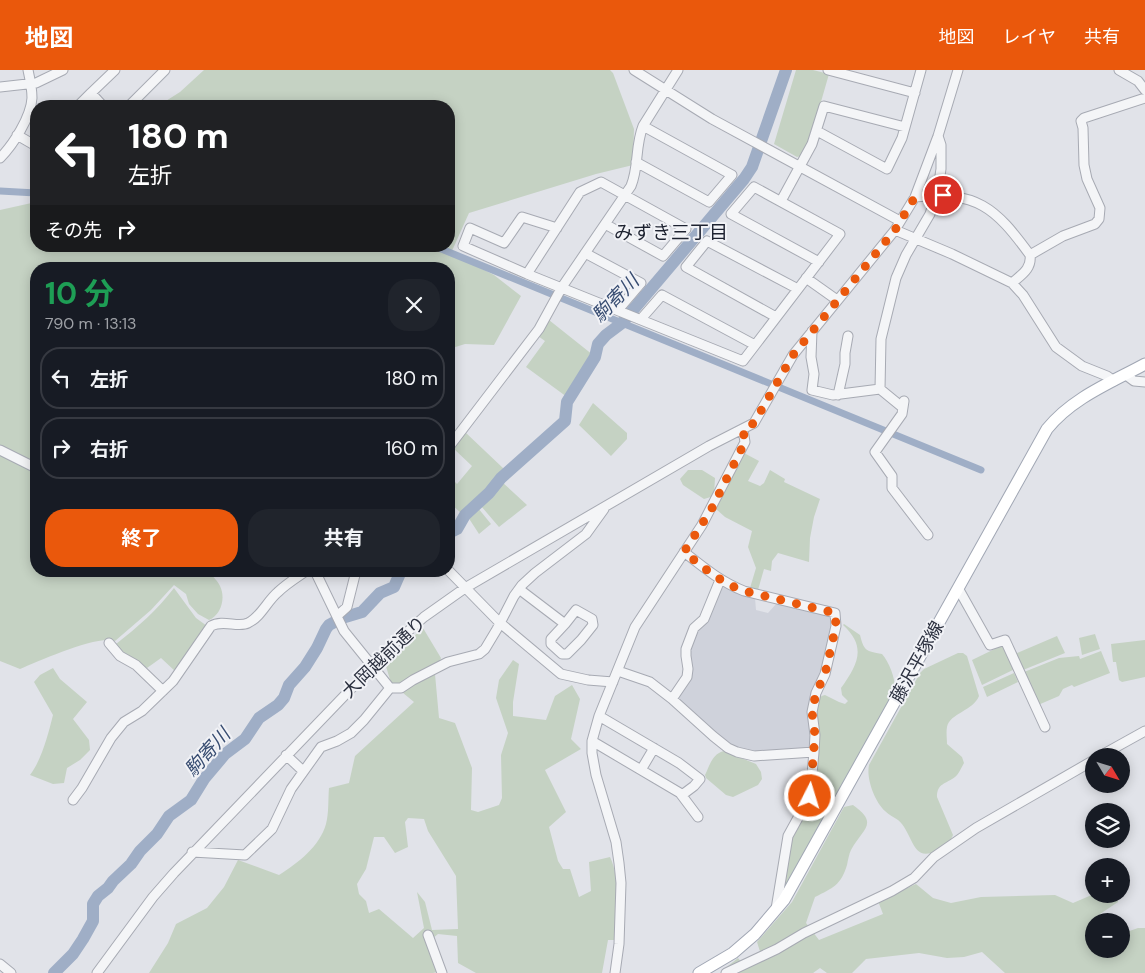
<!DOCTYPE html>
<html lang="ja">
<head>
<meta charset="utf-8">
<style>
	:root { --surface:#171b24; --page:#20242c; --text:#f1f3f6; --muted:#9ea1a6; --line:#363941; --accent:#ea580c }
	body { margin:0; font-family:"DM Sans","Noto Sans JP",sans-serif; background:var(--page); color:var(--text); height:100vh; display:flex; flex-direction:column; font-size:19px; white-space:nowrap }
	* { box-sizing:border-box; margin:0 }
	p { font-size:16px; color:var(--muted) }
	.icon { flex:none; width:28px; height:28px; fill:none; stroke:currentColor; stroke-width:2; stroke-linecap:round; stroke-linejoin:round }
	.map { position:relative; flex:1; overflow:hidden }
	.side { position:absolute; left:30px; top:192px; width:425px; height:315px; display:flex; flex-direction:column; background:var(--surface); border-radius:20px; box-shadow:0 2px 12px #0003 }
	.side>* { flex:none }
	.top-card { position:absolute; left:30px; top:30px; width:425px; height:152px; border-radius:20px; box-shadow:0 2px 12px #0003; background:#202124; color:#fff; overflow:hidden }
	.needle { width:32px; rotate:128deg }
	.fabs { position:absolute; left:1085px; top:678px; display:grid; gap:10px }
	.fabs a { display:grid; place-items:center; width:45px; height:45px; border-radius:50%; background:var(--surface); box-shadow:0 2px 12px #0003; font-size:25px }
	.pin { position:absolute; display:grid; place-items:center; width:42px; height:42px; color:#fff; margin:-21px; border:2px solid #fff; border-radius:50%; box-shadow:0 1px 5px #0007 }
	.me { position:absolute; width:55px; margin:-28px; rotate:5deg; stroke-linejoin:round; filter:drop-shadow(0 0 4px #0008) }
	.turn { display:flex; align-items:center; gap:18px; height:105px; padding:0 15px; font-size:22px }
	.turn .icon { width:65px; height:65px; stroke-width:2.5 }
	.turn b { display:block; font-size:35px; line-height:42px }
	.then { display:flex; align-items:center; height:48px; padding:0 15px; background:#0003; gap:10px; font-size:19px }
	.round { display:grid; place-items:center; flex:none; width:52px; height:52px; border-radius:20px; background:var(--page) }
	.head { display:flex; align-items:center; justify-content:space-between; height:85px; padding:0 15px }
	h1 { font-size:30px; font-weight:700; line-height:38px; color:#1e9e55 }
	.cta { display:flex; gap:10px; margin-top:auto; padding:10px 15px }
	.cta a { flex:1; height:58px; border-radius:20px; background:var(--accent); color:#fff; font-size:20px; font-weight:700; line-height:58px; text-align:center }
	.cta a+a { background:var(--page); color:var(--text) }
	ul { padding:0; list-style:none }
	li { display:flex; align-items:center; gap:15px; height:62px; margin:0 10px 8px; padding:0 5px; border:2px solid var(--line); border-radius:20px }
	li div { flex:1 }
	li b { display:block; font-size:19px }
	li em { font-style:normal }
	header { display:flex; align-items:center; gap:30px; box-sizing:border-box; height:70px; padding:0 25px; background:var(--accent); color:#fff }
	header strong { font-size:24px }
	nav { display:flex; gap:28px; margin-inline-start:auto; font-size:18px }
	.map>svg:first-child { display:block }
</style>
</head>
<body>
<header>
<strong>地図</strong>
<nav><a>地図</a><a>レイヤ</a><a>共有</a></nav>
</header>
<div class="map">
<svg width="1145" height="903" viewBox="0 0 1145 903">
	<rect width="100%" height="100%" fill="#e1e3e9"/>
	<!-- built -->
	<path fill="#cfd2db" d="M724 517 737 523 755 528 756 540 768 543 777 533 831 545 835 550 823 604 813 678 763 684 738 681 675 630 689 610 687 584 696 560 720 518Z"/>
	<!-- green -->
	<path fill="#c5d2c3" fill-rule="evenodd" d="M204 0H610L613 3 634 59 633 95 596 104 469 143 451 183 494 205 521 226 494 275 465 274 449 279V199H36V364L35 365 36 366V501H211L210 503C213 507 218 511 220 516 226 528 221 545 209 550L198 544 189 534 186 524 174 515 151 540 115 571C96 565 40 591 20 599L0 591V140L36 132V176H449V36H158L180 22Z
		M796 0H813L829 4 810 70 801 86 797 87 774 74Z
		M549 250 593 285 567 327 526 297 545 271 538 266Z
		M593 333 627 363V369L611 386 579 355Z
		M465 362 504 399 486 422 462 444 449 432V419L455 412 457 414 472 396 453 378Z
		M744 383 759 391 748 411 760 416 764 413 770 400 785 409 784 412 820 429 814 447 810 468 809 492 778 483 772 491 771 501 764 499 758 520 750 518 756 498 748 477 752 461 725 447 716 439Z
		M688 400H702L715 408 714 426 704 429 683 415 680 409Z
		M502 412 527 435 499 457 481 436 496 421Z
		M478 438 491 454 479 464 468 447Z
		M174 518 196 548 207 556 176 602 161 588 147 598 122 583 116 577V574C138 557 157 540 174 518Z
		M844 554 860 565C864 581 866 581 882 584 889 592 895 607 895 619L787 815 783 817 792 765 803 749 810 748C820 737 824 713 815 700V638C817 631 817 627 825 625L839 632 845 634 848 631 842 625 841 618C858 594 867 577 843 555Z
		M423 558 441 588 435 604 439 648 455 653 472 698 471 740 478 742 499 735 502 728 501 685 508 663 496 628 499 610 513 590 519 594 513 632V646L546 650 555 626 572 615 580 629 571 669 581 679 545 700 566 742 549 757 558 791 563 799H570L579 827 591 821 589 792 610 787C620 806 617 848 616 870H608L602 903H476L458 893 457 866 438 864 432 869 446 900 433 903H149L168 873 176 854 207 838 224 817 238 790 279 805C298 793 320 776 326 754 329 743 328 729 329 718L349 713 355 686 414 632 391 613 385 593ZM408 748 424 749 428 761 456 806 458 859 432 860 425 832 417 822 424 858 413 868 379 839 369 843 366 831 359 824 357 814 366 799 374 767H384L395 783 408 777 405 752Z
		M1095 564 1100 579 1082 585 1079 568Z
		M1057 566 1065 583 1023 600 1015 584Z
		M1145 570V607L1122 612 1119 610 1116 592H1113L1111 574Z
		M1005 574 1017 598 982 615 972 590Z
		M1101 581 1110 603 1074 617 1072 615 1063 619 1059 626 1038 635 1024 602 1059 588 1079 586 1080 589Z
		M958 583H963L967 586 979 626C973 641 950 643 947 657 946 662 947 669 947 674L962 687 964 693C961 698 959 704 955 707 946 714 937 713 937 727L953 765C950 773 944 776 937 780 912 795 913 762 898 750 894 747 889 745 885 741 875 732 866 709 869 695L920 603 924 599Z
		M53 598 60 609 87 632 73 649 89 670 90 680 80 690 67 698 64 713 53 714 30 705C42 689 48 665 53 645L34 612 40 605Z
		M1014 603 1018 612 987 627 983 617Z
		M724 681 756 694 761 702 762 709 758 715 733 727 726 725 706 708 705 705C710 695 712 684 724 681Z
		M853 735C880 754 862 759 851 780 849 784 848 790 847 795 841 815 833 818 815 827L806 853 819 870 883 844 878 831 916 814 933 828 951 833 981 827 1055 825 1073 833 1094 824H1117L1118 832 1091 850 1094 858V879H1121V864L1138 858H1145V903H1005L982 882 964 887 947 888 919 883 866 889 852 903H827L820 898 813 903H722L723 900 738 888 746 898 763 891 757 872 792 832 844 737Z"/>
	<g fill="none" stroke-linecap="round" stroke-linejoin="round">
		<!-- canal -->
		<path stroke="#9faec6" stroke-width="7" d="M0 121 36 123
			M434 176 981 400"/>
		<!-- river -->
		<path stroke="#9faec6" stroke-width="12" d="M449 463 457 459 465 445 489 423 501 408 565 351 567 332 595 287 598 274 606 265 622 253 744 109 752 97 786 0
			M54 903 73 884 83 869 93 851V834L98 826 108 818 113 811 131 794 140 781 157 764 169 746 191 730 204 709 225 684 245 669 259 648 278 635 284 628 289 615 305 597 317 578 326 559 329 555 342 548 362 542 380 523 394 517 401 501"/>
		<defs>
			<path id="minor" d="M634 0 712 49 900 151
				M828 0 915 23
				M1119 0 1138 11 1145 20
				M0 17 36 13 63 0
				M91 23 115 0
				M78 36 91 23 103 36
				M129 36 165 0
				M817 61 887 99 902 68 921 0
				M17 65 36 76
				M0 88C13 75 31 47 32 28 32 19 30 9 28 0
				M636 92 709 132 732 105 643 56
				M915 127C977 121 995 137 1030 185 1032 199 1021 205 1012 213
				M781 131 812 74 824 36 905 57
				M557 158 522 147 504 173 470 158 463 176 527 204 743 291 840 164 754 117 731 144 819 192
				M895 160 952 184 1012 213 1023 225 1056 277 1082 296 1107 306 1114 311
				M585 183 641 213 618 240
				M1030 185 1063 166 1095 154 1099 149 1100 138 1087 109 1084 95 1083 58 1081 51 1084 48 1145 28
				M527 204 580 122 601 112 686 159 663 186 605 154
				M806 208 837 230
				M776 247 686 197 707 171 798 219
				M641 249 662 225 755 275
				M812 261 811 287 814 304 812 320 833 325 880 319 902 337
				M1126 305 1134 311 1145 312
				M880 319 881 269 896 208 906 185 930 144 938 119 941 99V75L938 66
				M838 325 845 294V283L848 266
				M904 331 902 344 875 382 892 406V418L928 465
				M449 377 539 259 562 217 631 116C639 97 635 76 643 56L678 0
				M0 380 36 398
				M315 501 344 561 390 618
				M449 501 499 552 561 604 588 610 613 612
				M958 518 990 575 1005 570 1045 657
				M519 519 565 554 576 540 592 549 593 555 581 570 567 584H562L551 574V569L565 554
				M337 546 347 537 356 501
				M109 573 120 586 136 595 163 621
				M618 601 650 612 672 629 713 666 728 678 737 682 754 686 814 682 815 665 812 642 816 623 825 604 836 556 835 543 744 521C721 512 703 497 684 482
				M672 629 687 607 688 599 686 586V579L694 558 704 549 720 510
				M599 646 679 693 700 709 694 716 682 725
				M592 671 680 723 698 747
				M286 685 303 701
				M1100 686 1145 661
				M641 700 654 678
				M73 730 82 718 111 668 124 652 142 641 173 611 211 556C223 549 238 558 248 553 261 547 267 531 278 522 286 514 296 508 306 501
				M192 782 245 785 272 759 291 719 321 677 337 671 351 663 364 650 390 618H401L413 610 448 592 479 584 485 579 497 559 514 526 522 515 535 503 586 464 604 439
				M776 839 788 766 810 726 814 682
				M428 865 442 903
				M0 894 11 903
				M97 903 153 827 174 803 395 573 424 547 465 518 709 376 754 353 793 285 895 160 915 127 938 66 958 0
				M615 903 619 874 621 813 619 793 616 772 596 705 592 683V671L599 646 635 557 702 455 745 372 743 360
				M726 903 777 879 804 863 892 821 914 808 934 787 976 758 1094 690"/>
			<path id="major" d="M699 903 733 883 755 864 784 830 1047 359C1072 328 1110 313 1145 294"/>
		</defs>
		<!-- minor casing -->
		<use href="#minor" stroke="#a7aab3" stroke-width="11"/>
		<!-- major casing -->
		<use href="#major" stroke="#a1a7b4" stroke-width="13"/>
		<!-- minor -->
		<use href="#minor" stroke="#f4f5f7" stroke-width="9"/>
		<!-- major -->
		<use href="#major" stroke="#fff" stroke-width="11"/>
	</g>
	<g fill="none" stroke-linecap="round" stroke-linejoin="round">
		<!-- route -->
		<path stroke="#ea580c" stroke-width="9" stroke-dasharray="0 16.2" d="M810 726 815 665 812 642 816 623 825 604 836 556 835 543 744 521C721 513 703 497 684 482L711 440 745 372 743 360 754 353 793 285 895 160 915 127 943 125"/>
	</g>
	<g text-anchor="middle" stroke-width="4" stroke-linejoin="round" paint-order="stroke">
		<!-- street labels -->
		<g font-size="18" fill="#2b303f" stroke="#f1f2f6">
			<text transform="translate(384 587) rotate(-44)" y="6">大岡越前通り</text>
			<text transform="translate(917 592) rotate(-61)" y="6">藤沢平塚線</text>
		</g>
		<!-- neighbourhood labels -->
		<g font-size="19" fill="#1d2230" stroke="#f1f2f6">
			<text x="671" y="169">みずき三丁目</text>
		</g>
		<!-- water labels -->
		<g font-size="19" font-style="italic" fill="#374c71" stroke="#f1f2f6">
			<text transform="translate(615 228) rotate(-46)" y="7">駒寄川</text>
			<text transform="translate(207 682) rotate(-48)" y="7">駒寄川</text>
		</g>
	</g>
</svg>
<div class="fabs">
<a><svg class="needle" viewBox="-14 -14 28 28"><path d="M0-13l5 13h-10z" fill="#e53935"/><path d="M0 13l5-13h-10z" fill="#9ea1a6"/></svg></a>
<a><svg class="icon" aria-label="layers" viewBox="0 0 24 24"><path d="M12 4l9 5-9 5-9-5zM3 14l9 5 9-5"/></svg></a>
<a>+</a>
<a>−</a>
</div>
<div class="pin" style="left:943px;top:125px;background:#d93025"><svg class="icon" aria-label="arrive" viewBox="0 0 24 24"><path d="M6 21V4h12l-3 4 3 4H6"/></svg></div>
<svg class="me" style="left:810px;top:726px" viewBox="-20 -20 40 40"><circle r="17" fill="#ea580c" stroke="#fff" stroke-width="3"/><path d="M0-11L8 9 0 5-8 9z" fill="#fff"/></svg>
<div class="top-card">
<div class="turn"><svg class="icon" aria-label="left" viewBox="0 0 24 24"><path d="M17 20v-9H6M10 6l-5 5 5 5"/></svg><div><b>180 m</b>左折</div></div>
<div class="then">その先<svg class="icon" aria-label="right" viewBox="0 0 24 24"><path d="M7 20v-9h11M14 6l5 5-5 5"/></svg></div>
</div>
<section class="side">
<div class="head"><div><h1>10 分</h1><p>790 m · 13:13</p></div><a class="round"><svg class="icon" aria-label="close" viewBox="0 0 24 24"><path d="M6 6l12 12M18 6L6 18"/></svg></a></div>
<ul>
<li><svg class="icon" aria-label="left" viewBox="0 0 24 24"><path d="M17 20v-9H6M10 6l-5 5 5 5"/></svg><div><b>左折</b></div><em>180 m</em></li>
<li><svg class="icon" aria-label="right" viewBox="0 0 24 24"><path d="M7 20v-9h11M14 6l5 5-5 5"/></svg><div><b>右折</b></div><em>160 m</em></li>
</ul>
<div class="cta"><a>終了</a><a>共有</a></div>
</section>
</div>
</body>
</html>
